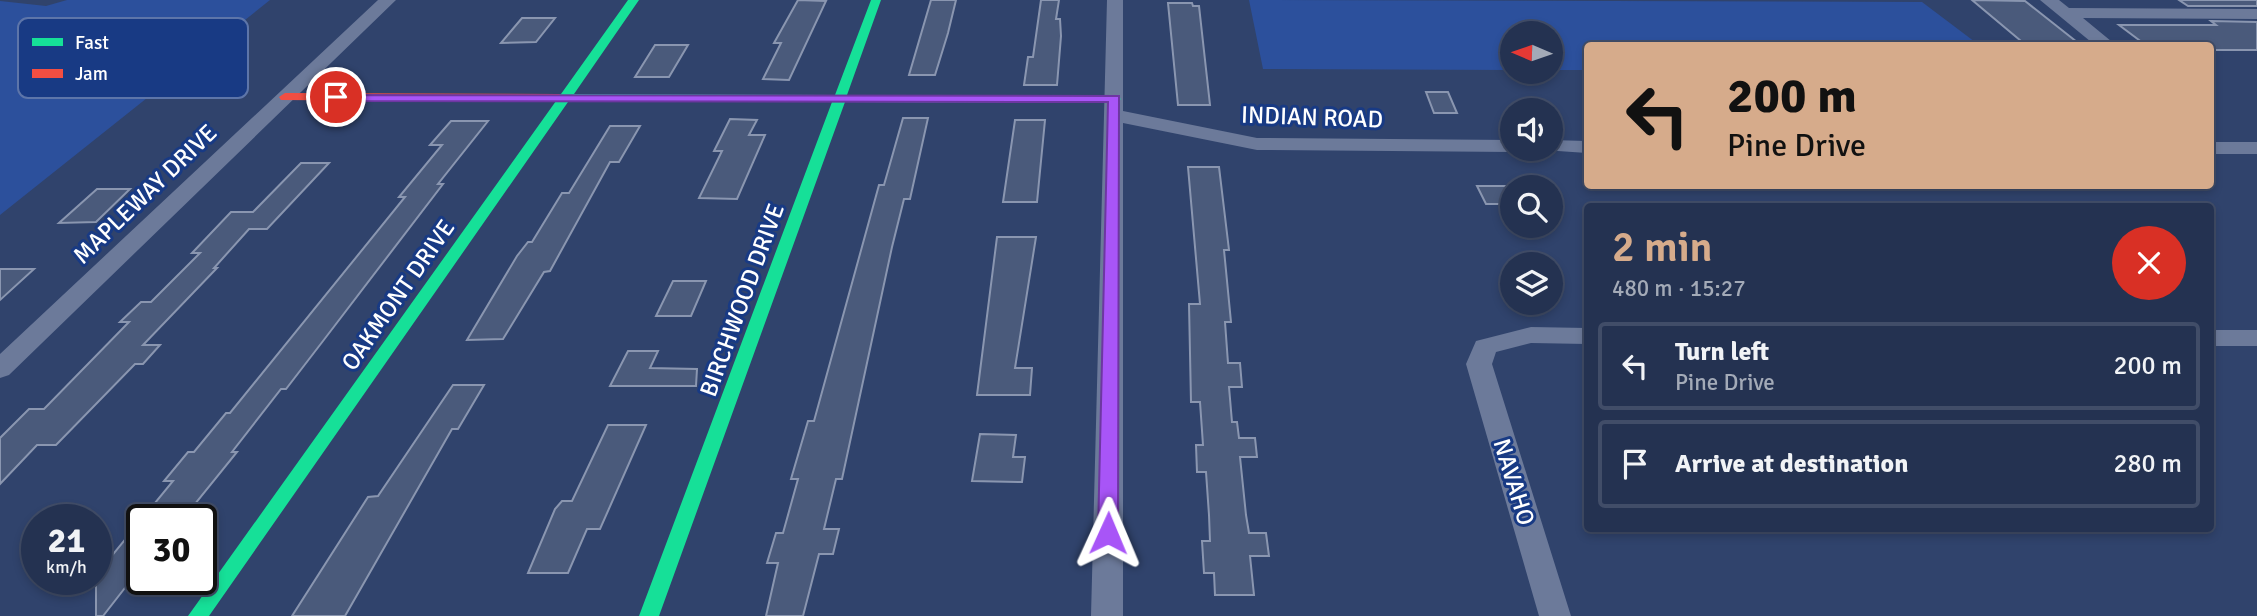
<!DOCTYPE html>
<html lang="en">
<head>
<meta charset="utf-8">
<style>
	:root { --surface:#243251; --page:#303e5b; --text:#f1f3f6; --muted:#a3aab7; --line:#414d68; --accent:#d6ab8b }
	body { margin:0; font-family:Signika,sans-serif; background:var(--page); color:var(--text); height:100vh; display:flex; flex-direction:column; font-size:26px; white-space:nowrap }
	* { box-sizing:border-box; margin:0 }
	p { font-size:23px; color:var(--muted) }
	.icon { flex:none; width:38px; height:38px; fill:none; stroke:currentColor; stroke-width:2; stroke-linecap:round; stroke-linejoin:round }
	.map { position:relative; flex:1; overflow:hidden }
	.panel { position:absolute; left:1584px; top:203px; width:630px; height:329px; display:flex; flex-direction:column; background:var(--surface); border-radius:7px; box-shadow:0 4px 10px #0003,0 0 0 2px var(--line) }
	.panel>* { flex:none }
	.guide { position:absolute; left:1584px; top:42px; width:630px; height:147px; border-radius:7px; box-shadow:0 4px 10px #0003,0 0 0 2px var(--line); background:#d6ab8b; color:#111; overflow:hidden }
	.needle { width:46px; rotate:272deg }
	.tools { position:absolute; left:1500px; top:21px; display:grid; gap:14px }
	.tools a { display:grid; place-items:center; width:63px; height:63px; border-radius:50%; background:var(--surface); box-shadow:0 4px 10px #0003,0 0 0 2px var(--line); font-size:35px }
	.speed { position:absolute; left:21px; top:504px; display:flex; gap:14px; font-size:35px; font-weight:700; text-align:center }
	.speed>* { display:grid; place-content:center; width:91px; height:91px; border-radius:50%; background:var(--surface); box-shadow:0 4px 10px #0003,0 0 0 2px var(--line); line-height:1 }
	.speed small { font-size:18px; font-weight:400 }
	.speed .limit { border:4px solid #111; border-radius:10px; background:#fff; color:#111 }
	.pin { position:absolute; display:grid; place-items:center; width:60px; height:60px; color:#fff; margin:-30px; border:4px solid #fff; border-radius:50%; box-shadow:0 2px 7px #0007 }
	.me { position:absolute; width:77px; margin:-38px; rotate:1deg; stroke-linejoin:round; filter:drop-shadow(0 0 5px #0008) }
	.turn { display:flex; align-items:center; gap:24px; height:147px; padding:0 28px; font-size:32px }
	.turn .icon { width:91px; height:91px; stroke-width:2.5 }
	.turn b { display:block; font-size:49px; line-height:60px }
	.round { display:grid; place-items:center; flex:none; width:74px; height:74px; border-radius:37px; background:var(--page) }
	.head { display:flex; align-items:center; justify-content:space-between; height:119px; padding:0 28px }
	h1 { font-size:42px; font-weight:600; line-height:52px; color:var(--accent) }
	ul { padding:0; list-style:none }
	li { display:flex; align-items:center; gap:21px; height:88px; margin:0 14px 10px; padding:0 14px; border:4px solid var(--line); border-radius:7px }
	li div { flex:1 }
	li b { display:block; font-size:26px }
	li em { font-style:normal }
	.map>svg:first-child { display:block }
</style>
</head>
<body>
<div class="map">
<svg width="2257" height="616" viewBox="0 0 2257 616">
	<rect width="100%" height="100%" fill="#30436c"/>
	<!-- green -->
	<path fill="#2c509c" d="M67 0H270L0 215V1L46 6Z
		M1249 0 1922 2 1979 45 1587 46V70H1551L1550 33H1512V70L1263 69Z"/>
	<!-- building -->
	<path fill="#4a5a7b" stroke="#8a96b0" stroke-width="2" d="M798 0 826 1 789 80 763 79 781 43H774Z
		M931 0H956L948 33 935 75H909Z
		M1041 0H1059L1056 19H1060L1061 36 1057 85H1024L1028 57H1033Z
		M1972 0 2025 1 2082 46H2027Z
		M2179 0H2257V6H2188Z
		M1168 3H1192L1193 6H1199L1210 105H1178Z
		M522 18H555L536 42 501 43Z
		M2211 21 2257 22V50H2210V46H2147L2119 25H2216Z
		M655 45H688L669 77H635Z
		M1426 92H1448L1457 113H1434Z
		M903 118H928L910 199H904L892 247 842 479H836L824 529H839L833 554H819L803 616H766L778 563H767L776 533H783L798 479H791L808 421H814L879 185H884Z
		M730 119 757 120 749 135H765L737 199 699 198 722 151H714Z
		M1015 120H1045L1037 202H1003Z
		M451 121H488L438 184H443L323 341 286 389H281L232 452H237L182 520H142V566L103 616H96V575L173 481H164L188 452H194L226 413H230L405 197H399L442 145H430Z
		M610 126H640L619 162H610L550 271 544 272 503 339 467 340 517 256 528 242H532L562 193H569Z
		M301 163H329L267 229H249L214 268H217L143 345H160L143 364H135L56 445H37L0 484V438L29 409H44L129 322H120L141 302H151L200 253H192L231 212H253Z
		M1188 167H1219L1229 250H1224L1231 322H1225L1228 363H1240L1242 387H1229L1232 422H1237L1239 438H1255L1257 457H1240L1246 515 1249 533H1266L1269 556H1250L1254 595H1215L1214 573H1204L1202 541H1210L1209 515 1206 472H1197L1196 445H1203L1200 402H1191L1189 304H1200Z
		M1477 186H1512V204H1486Z
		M97 189H130L96 222 59 223Z
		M997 237H1036L1015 368H1032L1030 395H977Z
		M0 269H34L0 300Z
		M673 281H706L691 316H656Z
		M628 351H658L650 368 697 369 696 386H610Z
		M453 385H484L458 429H452L345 616H292L368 497 378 496Z
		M608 425H646L600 529H587L568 573H528L555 509 562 501H572Z
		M980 434 1016 435 1013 457H1025L1022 482 972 481Z"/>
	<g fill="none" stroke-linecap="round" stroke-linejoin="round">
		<!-- street -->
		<path fill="#6c7a9a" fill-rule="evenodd" d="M378 0H396L9 375 0 378V354Z
			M1107 0H1123V111L1257 138 1512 140V149H1520L1512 152 1257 150 1123 123V616H1091Z
			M2040 0H2059L2069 8 2257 9V19L2083 18 2117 46H2096Z
			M1550 140 1587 141V153L1543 150 1550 149Z
			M2210 142H2257V154H2210Z
			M1531 327 1587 328V344L1531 343 1496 352 1492 364 1571 616H1539L1466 364 1476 341Z
			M2210 330H2257V346H2210Z"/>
		<!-- fast -->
		<path fill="#16e098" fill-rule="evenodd" d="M628 0H639L574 94 835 95 871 0H881L847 95H1115L1121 99 1115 103 845 102 659 616H639L832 102H568L209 616H188L556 101 553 98 555 95 561 94Z"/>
		<!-- jam -->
		<path fill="#f24e42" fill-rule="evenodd" d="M285 93 559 94 565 98 559 102 281 100 279 97Z"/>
	</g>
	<!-- route -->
	<path fill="#a855f7" stroke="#6d37a1" stroke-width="2" d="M332 95 1119 96 1118 533 1115 538H1101L1098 533 1108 102 336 101 330 97Z"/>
	<g text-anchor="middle" stroke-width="6" stroke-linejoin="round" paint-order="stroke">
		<!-- street labels -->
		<g font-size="24" fill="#fff" stroke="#183a84">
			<text transform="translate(1312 117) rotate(2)" y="8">INDIAN ROAD</text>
			<text transform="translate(145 194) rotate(-44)" y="8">MAPLEWAY DRIVE</text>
			<text transform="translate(398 295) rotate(-55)" y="8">OAKMONT DRIVE</text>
			<text transform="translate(742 300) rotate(-70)" y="8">BIRCHWOOD DRIVE</text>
			<text transform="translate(1514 482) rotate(73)" y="8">NAVAHO</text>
		</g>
	</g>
	<!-- legend -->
	<rect x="18" y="18" width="230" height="80" rx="10" fill="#183a84" stroke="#5d75a9" stroke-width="2"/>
	<rect x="32" y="38" width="31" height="8" fill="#16e098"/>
	<rect x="32" y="69" width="31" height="9" fill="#f24e42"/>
	<g font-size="19" fill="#fff">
		<text x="75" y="49">Fast</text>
		<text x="75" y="80">Jam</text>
	</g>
</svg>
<div class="tools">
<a><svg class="needle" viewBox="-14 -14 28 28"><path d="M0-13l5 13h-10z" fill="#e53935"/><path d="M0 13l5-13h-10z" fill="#a3aab7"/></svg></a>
<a><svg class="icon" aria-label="sound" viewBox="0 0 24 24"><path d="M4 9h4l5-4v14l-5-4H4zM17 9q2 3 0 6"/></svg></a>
<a><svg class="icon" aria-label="search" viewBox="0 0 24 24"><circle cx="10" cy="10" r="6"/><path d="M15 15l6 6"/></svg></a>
<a><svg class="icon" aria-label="layers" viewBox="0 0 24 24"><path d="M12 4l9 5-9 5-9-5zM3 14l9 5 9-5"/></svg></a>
</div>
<div class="speed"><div>21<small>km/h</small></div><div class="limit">30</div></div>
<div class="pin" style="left:336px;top:97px;background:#d93025"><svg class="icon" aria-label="arrive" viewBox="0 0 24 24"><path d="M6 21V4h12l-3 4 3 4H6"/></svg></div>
<svg class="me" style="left:1108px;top:533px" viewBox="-20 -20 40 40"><path d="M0-17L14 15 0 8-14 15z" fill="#a855f7" stroke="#fff" stroke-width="4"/></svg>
<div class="guide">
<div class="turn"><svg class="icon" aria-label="left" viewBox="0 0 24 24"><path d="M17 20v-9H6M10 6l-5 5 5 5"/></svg><div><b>200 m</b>Pine Drive</div></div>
</div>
<section class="panel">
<div class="head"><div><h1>2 min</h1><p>480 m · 15:27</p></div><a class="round" style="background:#d93025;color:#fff"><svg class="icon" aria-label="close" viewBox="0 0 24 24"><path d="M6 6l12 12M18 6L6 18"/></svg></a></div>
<ul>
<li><svg class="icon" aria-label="left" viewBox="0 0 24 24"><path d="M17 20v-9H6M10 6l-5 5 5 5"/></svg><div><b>Turn left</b><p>Pine Drive</p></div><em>200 m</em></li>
<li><svg class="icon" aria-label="arrive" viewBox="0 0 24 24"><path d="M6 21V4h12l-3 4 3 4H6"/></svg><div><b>Arrive at destination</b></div><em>280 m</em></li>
</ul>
</section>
</div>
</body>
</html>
